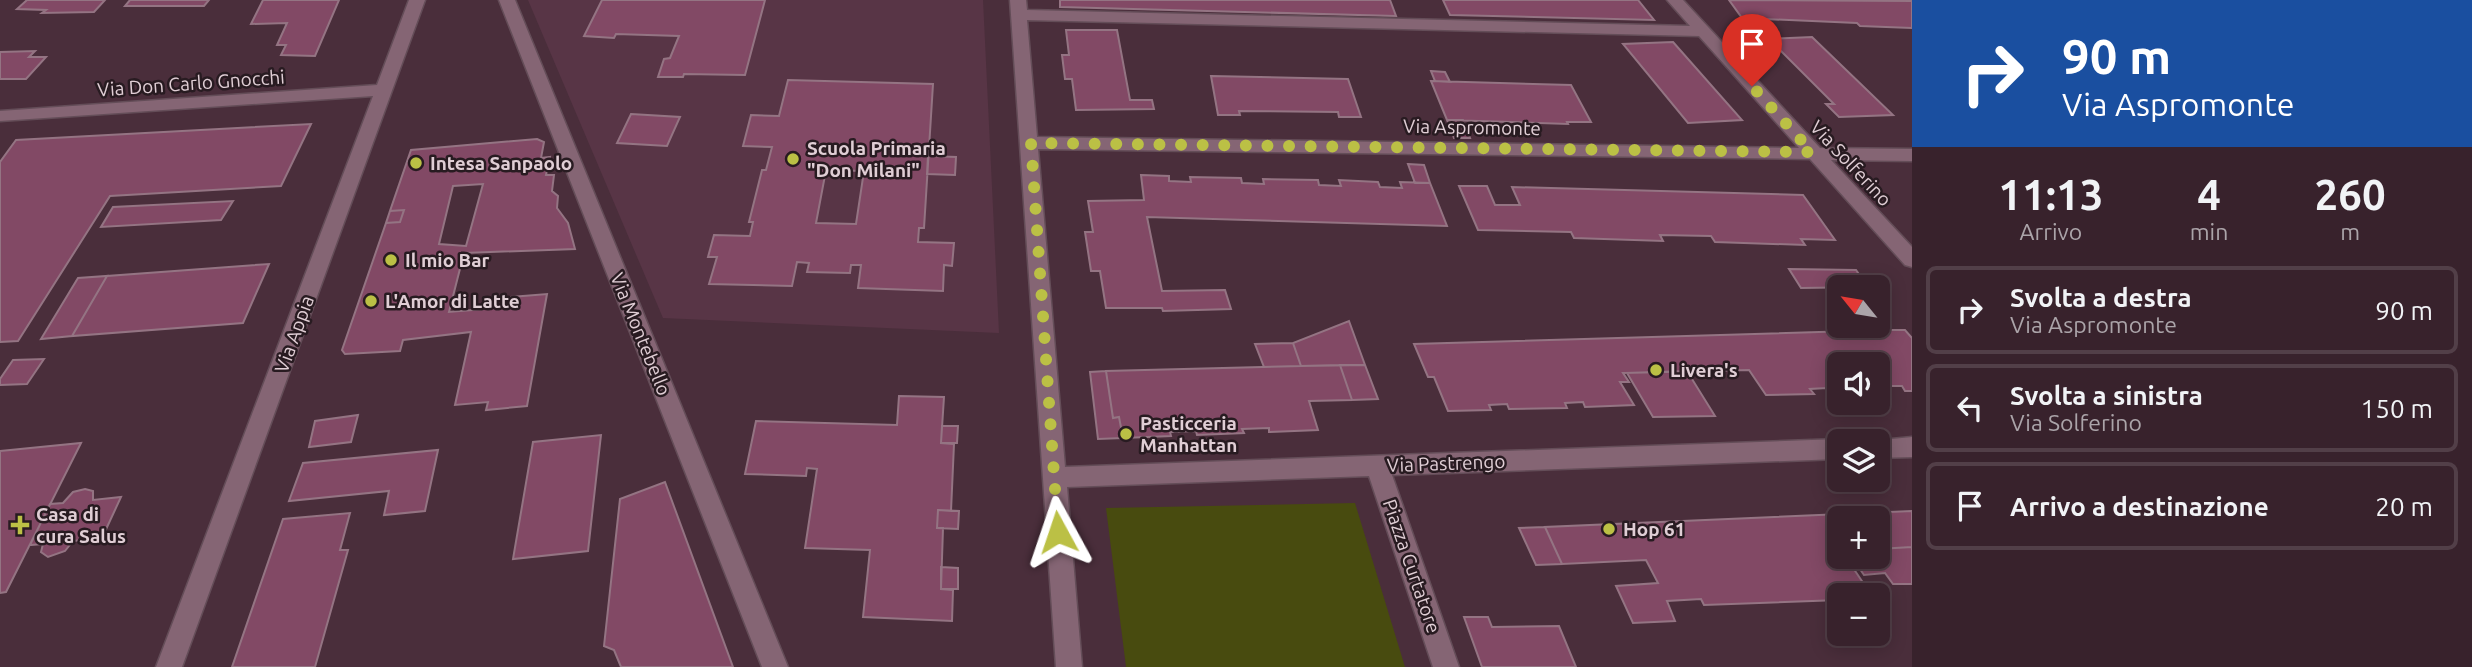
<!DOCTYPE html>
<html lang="it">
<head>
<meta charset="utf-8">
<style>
	:root { --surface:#38222c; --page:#3f2a34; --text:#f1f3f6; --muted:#aba4a9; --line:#523f48 }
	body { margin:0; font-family:Ubuntu,sans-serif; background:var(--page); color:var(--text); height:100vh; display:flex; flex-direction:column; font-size:26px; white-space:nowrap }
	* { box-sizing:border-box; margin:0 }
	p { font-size:23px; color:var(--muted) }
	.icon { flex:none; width:38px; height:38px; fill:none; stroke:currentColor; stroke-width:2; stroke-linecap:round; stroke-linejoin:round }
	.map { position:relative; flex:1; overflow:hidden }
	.drawer { display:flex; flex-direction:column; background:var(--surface); width:560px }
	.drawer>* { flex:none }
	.hud { background:#1a4fa0; color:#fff; overflow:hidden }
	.needle { width:46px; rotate:300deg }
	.tools { position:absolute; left:1827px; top:275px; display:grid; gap:14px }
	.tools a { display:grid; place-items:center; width:63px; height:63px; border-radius:10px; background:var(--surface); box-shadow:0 4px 18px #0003,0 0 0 2px var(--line); font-size:35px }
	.pin { position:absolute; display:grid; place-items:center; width:60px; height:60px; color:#fff; margin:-72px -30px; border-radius:50% 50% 50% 0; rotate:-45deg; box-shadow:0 0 7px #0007 }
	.pin .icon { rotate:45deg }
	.me { position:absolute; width:77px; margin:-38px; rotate:355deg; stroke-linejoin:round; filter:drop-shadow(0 0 5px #0008) }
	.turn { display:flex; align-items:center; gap:24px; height:147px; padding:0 35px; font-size:32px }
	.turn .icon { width:91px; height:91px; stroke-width:2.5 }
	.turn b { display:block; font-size:49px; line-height:60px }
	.eta { display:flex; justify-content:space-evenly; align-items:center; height:119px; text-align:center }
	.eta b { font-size:42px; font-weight:700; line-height:49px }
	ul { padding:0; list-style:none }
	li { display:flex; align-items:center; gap:21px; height:88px; margin:0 14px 10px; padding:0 21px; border:4px solid var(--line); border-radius:10px }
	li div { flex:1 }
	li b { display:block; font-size:26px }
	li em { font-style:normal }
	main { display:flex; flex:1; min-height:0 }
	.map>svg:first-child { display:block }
</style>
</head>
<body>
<main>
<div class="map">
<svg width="1912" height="667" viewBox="0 0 1912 667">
	<rect width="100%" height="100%" fill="#4a2e3b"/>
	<!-- built -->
	<path fill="#583546" d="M528 0H983L999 333 663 318Z"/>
	<!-- green -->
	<path fill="#484b0f" d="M1355 503 1405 667H1126L1106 508Z"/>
	<!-- building -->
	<path fill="#824965" stroke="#947483" stroke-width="2" fill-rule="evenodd" d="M27 0H105L94 12 42 13 46 10 17 9Z
		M130 0H209L204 6H125Z
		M263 0H339L315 56 281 55 286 45H277L287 23 251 24Z
		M602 0H765L745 75 684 74 683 77H658L664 59 670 58 679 36 616 34 614 38 584 36Z
		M1060 0H1390L1396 16 1060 7Z
		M1443 0H1638L1654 20 1450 15Z
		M1729 0 1912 1V28L1860 26 1857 23 1742 18Z
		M1066 30H1117L1130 100H1152L1154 109 1076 110 1072 79H1065L1062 55H1069Z
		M1812 37 1893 115 1839 117 1826 104H1834L1781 51H1774L1763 39Z
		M1673 42 1742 120 1688 123 1623 44Z
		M35 51 29 57H46L26 79H0V52Z
		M1431 71 1445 72 1450 82 1435 81Z
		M1211 76 1348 79 1361 117H1339L1338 112 1239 111 1240 115H1218Z
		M788 80 933 84 924 228H919L918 242 954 243 952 266 944 265 943 291 858 288 861 265H851L850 273 807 272 809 263 797 262 792 286 709 284 717 257H708L714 235 750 236 753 222H749L762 170H766L772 147 743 146 751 115 779 116ZM826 170 864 171 856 224 816 223Z
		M1431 81 1571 85 1591 122H1567L1568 124 1447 120Z
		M631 114 680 117 667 146 617 143Z
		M1447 120H1463L1470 138H1454Z
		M311 124 281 186 110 196 18 341 0 342V162L16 140Z
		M537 139 544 142 541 158 550 157 546 175H554L552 191 558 196 557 208 568 223 575 249 464 253 449 312 509 307 511 297 547 294 527 406 486 410 488 402 455 405 471 332 403 340 400 351 345 354 342 350 386 223 400 222 404 210 390 211 411 150ZM483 184 466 246 439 244 453 186Z
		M928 156 956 157 955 175 927 174Z
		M1408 164 1424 165 1430 183H1415Z
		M1141 175 1169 176V181L1191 182 1190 177 1241 178 1242 183 1264 184 1263 179 1318 180 1319 185 1341 186 1339 180 1378 182 1380 187 1402 188 1400 182 1430 183 1447 226 1147 217 1162 291 1225 290 1231 309 1163 311 1162 308H1106L1100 271H1091L1085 232H1093L1088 201 1144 200Z
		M1459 186H1487L1495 205H1520L1512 187 1803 195 1835 240 1801 239 1805 245 1715 242 1711 236 1660 235 1663 241 1574 238 1571 232 1478 230Z
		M233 201 221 220 101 227 113 207Z
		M404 210 400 222 386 223 390 211Z
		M269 264 243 323 72 336 107 276Z
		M1789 269 1856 270 1868 287 1801 288Z
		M107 276 72 336 41 339 78 278Z
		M1878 320 1886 330 1852 331 1847 326H1878Z
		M1349 321 1365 365 1301 366 1293 343Z
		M1886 330H1905L1912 338V391H1905L1902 386H1884L1888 392H1878V364H1839V393H1831L1827 388 1810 389 1814 394 1766 395 1749 370 1623 373 1629 382H1620L1634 405 1585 407 1583 402 1565 403 1567 408 1509 409 1507 404 1489 405 1491 410 1448 411 1434 377H1428L1414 344Z
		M1293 343 1301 366 1264 367 1255 344Z
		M44 359 27 384 0 385V379L13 360Z
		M1340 365 1352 400 1309 401 1318 430 1269 432V428L1242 429 1244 433 1197 435 1196 431 1170 432 1171 436 1123 438 1119 417 1113 418 1106 371Z
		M1340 365H1365L1378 399 1352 400Z
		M1106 371 1113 418 1119 417 1123 438 1098 439 1090 372Z
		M1687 371 1715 416 1653 417 1627 373Z
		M899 396 944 397 941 443 954 444 951 511 938 510 937 528H943L941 589 953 590 952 621 863 617 870 550 805 548 817 469 807 468 806 476 745 474 756 421 897 425Z
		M358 415 351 442 309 447 315 421Z
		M942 426H958L957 443H941Z
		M601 435 588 551 513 559 533 442Z
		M81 443 6 592 0 593V451Z
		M438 450 425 511 384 515 389 491 289 501 303 463Z
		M665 482 733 667H621L614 650 604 646 620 499Z
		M85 489 93 491V500L121 497 102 538 73 541 65 551 48 557 41 552 43 544 30 545 50 504 63 503 73 492Z
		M938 510 959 511 958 529 937 528Z
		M1912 511V547L1878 549V518H1839V556H1845L1870 593 1836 594 1839 600 1704 605 1701 599 1667 601 1675 621 1633 623 1616 586 1658 583 1646 560 1562 564 1545 527Z
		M350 513 340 550H348L315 667H232L283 519Z
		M1545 527 1562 564 1536 565 1519 528Z
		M1912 547V584H1893L1885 573 1864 575 1851 556H1878V549Z
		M941 567 958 568V589H941Z
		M1464 617H1488L1492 627 1559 626 1576 667H1482Z"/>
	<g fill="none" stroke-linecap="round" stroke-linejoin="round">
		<defs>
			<path id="minor" d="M409 0H425L182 667H156L373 96 0 121V111L377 85Z
				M499 0H515L788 667H762Z
				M1010 0H1026L1027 10 1690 26 1667 0H1683L1820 148 1912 149V161L1831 160 1912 247V267L1905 265 1810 159 1038 149 1065 467 1839 439 1844 441H1839V459L1392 475 1459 667H1433L1369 476 1067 487 1082 667H1056ZM1027 20 1699 36 1799 148 1037 137Z
				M1912 437V457L1878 458V441H1871Z"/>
		</defs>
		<!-- minor casing -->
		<use href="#minor" stroke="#644d58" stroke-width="3"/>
		<!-- minor -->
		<use href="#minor" fill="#856574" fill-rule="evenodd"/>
	</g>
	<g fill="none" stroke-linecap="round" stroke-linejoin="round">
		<!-- route -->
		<path stroke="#bbc045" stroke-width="12" stroke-dasharray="0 21.6" d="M1058 532 1031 143 1812 152 1752 86"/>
	</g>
	<!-- markers -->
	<g fill="#bbc045" stroke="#281b21" stroke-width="2.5">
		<circle cx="793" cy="159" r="7"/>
		<circle cx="416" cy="163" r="7"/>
		<circle cx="391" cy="260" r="7"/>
		<circle cx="371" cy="301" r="7"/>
		<circle cx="1656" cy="370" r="7"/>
		<circle cx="1126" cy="434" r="7"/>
		<path d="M16.5 514.5h7v7h7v7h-7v7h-7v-7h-7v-7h7z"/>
		<circle cx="1609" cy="529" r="7"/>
	</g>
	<g text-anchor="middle" stroke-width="5" stroke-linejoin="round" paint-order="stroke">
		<!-- street labels -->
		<g font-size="19" fill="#e0ced5" stroke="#281b21">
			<text transform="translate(191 83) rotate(-4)" y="7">Via Don Carlo Gnocchi</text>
			<text transform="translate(1472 127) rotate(1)" y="7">Via Aspromonte</text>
			<text transform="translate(1851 163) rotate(47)" y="7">Via Solferino</text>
			<text transform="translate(294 334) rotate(-70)" y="7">Via Appia</text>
			<text transform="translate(641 334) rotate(68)" y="7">Via Montebello</text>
			<text transform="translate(1446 463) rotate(-2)" y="7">Via Pastrengo</text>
			<text transform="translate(1412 566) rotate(71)" y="7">Piazza Curtatore</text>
		</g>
		<!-- poi labels -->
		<g font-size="19" font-weight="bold" fill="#e0ced5" stroke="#281b21" text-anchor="start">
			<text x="807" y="155">Scuola Primaria<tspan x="807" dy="22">"Don Milani"</tspan></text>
			<text x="430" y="170">Intesa Sanpaolo</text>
			<text x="405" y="267">Il mio Bar</text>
			<text x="385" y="308">L'Amor di Latte</text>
			<text x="1670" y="377">Livera's</text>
			<text x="1140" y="430">Pasticceria<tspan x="1140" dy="22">Manhattan</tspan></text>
			<text x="36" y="521">Casa di<tspan x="36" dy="22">cura Salus</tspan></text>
			<text x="1623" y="536">Hop 61</text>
		</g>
	</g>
</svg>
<div class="tools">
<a><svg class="needle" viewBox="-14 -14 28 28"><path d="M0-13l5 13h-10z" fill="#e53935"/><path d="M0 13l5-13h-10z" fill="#aba4a9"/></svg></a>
<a><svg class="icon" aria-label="sound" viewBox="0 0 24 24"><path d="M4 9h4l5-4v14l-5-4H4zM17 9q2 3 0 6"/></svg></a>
<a><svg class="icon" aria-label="layers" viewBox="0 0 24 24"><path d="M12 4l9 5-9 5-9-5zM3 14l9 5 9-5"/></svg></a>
<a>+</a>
<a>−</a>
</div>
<div class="pin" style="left:1752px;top:86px;background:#d93025"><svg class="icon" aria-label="arrive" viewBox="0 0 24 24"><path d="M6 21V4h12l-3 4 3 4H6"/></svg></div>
<svg class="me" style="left:1058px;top:532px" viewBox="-20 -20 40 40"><path d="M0-17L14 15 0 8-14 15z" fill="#bbc045" stroke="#fff" stroke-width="4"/></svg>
</div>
<section class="drawer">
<div class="hud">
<div class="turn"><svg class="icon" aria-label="right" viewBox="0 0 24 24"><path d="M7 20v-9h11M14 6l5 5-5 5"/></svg><div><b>90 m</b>Via Aspromonte</div></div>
</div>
<div class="eta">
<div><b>11:13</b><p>Arrivo</p></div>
<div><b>4</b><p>min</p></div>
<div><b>260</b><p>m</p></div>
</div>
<ul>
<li><svg class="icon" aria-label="right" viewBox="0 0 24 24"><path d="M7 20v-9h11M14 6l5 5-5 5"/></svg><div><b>Svolta a destra</b><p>Via Aspromonte</p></div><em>90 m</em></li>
<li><svg class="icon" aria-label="left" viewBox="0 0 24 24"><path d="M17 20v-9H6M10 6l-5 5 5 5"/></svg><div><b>Svolta a sinistra</b><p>Via Solferino</p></div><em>150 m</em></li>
<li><svg class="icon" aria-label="arrive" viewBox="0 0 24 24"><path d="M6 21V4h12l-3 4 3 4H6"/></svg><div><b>Arrivo a destinazione</b></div><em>20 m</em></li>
</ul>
</section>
</main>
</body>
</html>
